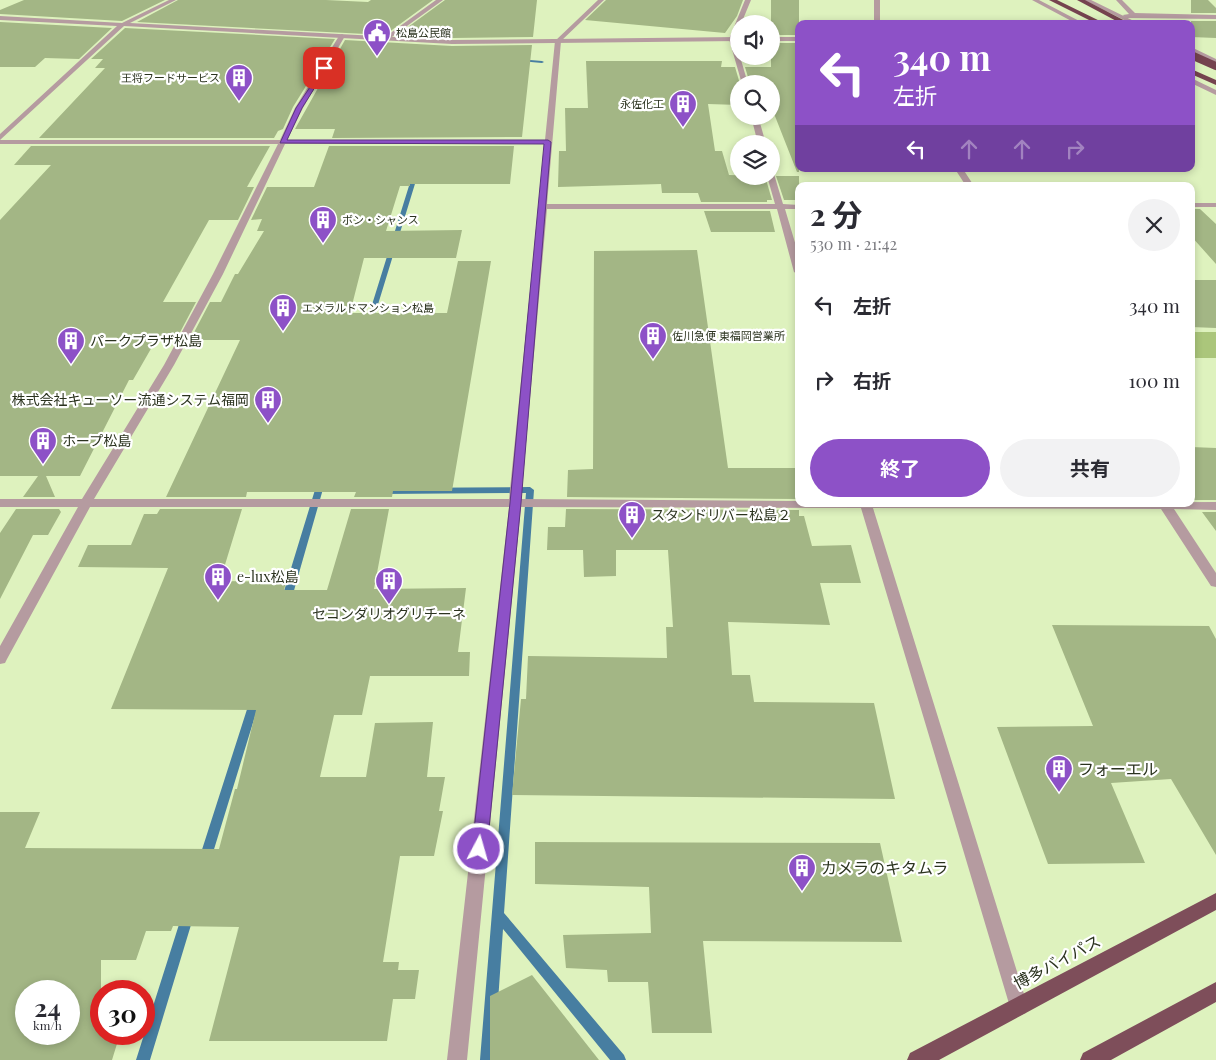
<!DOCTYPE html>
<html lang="ja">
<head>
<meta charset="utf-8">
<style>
	:root { --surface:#fff; --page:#f2f2f3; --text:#2b2b33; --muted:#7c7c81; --accent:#8d51c7 }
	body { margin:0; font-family:"Playfair Display","Noto Sans JP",serif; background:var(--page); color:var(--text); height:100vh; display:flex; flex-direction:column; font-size:19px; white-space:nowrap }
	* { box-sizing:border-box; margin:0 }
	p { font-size:16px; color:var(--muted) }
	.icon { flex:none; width:28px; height:28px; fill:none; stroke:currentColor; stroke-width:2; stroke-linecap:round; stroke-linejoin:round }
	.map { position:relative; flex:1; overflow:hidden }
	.details { position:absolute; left:795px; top:182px; width:400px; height:325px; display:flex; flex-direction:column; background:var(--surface); border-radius:10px; box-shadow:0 2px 8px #0003 }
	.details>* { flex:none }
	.hud { position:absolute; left:795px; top:20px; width:400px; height:152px; border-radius:10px; box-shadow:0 2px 8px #0003; background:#8d51c7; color:#fff; overflow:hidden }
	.buttons { position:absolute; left:730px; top:15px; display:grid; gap:10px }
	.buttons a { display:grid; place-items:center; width:50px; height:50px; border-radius:50%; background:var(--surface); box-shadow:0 2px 8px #0003; font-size:25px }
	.speed { position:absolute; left:15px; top:980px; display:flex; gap:10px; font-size:25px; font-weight:700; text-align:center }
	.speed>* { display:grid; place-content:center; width:65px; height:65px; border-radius:50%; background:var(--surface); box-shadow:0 2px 8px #0003; line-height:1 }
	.speed small { font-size:12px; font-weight:400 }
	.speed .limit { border:8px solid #d22; background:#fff; color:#111 }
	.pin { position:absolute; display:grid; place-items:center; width:42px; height:42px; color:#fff; margin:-21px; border-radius:10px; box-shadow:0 2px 8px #0006 }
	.me { position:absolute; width:55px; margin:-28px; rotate:6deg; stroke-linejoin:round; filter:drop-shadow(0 0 4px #0008) }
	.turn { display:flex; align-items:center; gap:18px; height:105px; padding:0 15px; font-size:22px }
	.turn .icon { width:65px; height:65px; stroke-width:2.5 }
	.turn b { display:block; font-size:35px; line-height:42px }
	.lanes { display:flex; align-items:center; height:48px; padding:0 15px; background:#0003; justify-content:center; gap:25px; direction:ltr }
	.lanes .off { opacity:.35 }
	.round { display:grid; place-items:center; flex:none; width:52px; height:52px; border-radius:26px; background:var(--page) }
	.headline { display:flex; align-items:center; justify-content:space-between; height:85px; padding:0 15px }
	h1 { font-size:30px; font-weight:700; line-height:38px }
	.cta { display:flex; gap:10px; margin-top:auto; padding:10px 15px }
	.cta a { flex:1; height:58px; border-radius:30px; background:var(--accent); color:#fff; font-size:20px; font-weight:700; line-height:58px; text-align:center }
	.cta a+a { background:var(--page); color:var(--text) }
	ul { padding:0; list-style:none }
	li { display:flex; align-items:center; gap:15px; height:75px; padding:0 15px }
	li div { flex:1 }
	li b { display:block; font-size:19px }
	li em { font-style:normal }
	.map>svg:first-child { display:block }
</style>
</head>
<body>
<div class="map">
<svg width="1216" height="1060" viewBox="0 0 1216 1060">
	<rect width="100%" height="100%" fill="#def2be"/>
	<!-- green -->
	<path fill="#abc67b" d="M1191 332H1216V358H1191Z"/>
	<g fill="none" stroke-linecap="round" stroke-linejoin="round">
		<!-- stream -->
		<path fill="#477ea1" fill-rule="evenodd" d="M518 59 542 61 544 62 542 63 520 61Z
			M413 173 418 174 372 324 371 325H367L366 324Z
			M318 480H324L325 482 291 601 286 604 281 601Z
			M530 487 534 490 504 913 624 1055 626 1060H610L503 929 494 1060H480L526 493 382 494 378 491 382 488Z
			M255 696 259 697 260 700 211 859 209 862 205 864 201 862 199 859 250 700 251 697Z
			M188 910 192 911 194 915 150 1060H136L182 915 184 911Z"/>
	</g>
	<!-- building -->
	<path fill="#a3b685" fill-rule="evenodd" d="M24 0H165L122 21 0 14V10Z
		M178 0H326L368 2 371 0H433L385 35 137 22Z
		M445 0H537L533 37 452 38 397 35Z
		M606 0H743L737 16 725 33 585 20Z
		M771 0H799V35H771Z
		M1191 0H1208L1216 8V13H1191Z
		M1191 21H1216V38L1191 37Z
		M0 22 112 28 79 59 45 58 35 67H0Z
		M125 28 335 39 293 107 283 129 278 131 274 138H39L105 68H95L103 59H91Z
		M345 40 452 46 532 45 522 137 332 138 335 129H295Z
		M771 43H799V172H797L771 106V84H750L745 67H771Z
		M586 61H722L721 67H735L740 84 739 105 708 104 715 151H722L729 175 765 176 772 200H767V202H701L698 193H662L661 184 558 187 559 151H566L565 108H588Z
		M31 146H270L247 187H254L238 220H209L163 302H196L176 340H156L133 380H129L80 476H46L55 497H23L38 476H0V220L51 165H14Z
		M329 146H514L510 184H410V186H400L386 231 462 230 456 258H364L350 313H447L458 261H491L452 491H393L392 497H354L356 492H247L246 497H166L240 340H190L210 302H221L235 274H238L264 231H257L262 219 251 220 267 187H314Z
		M776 176H799V200H784Z
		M1191 209H1200L1216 224V264L1191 236Z
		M704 211H770L775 232H711Z
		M697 250 728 468H799V499L567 497 568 470 593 469 594 251Z
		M1191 280H1216V328L1191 327Z
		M1191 447 1216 448V500H1194L1191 496Z
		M16 509H59L61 512 48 535H33L0 599V533Z
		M160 509H242L220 581 286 582 284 590H327L351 509H389L374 589 466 588 458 652H470L469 676H370L362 715H334L320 777H366L375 723 433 722 427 777H445L439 811H443L434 856H400L383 962H399L398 970H419L415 999H393L387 1041H209L239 927 173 926 171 931H146L136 960H101V1034H120L112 1060H0V812H40L25 848 219 849 235 789H237L256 710 111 709 168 568 78 567 88 545H131L144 514H157ZM26 991H69V1034H26Z
		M566 509 799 510V516H804L812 546 851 545 861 583H820L830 625 728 622 732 675H750L754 702 874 703 895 799 512 795 521 699H526L528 656 667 658 666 627H673L668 550H616V576L584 577 583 550H547L548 527H565Z
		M1202 512H1216V531Z
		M1052 625 1209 626 1216 639V855L1171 779 1111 783 1145 863 1048 864 997 727 1093 726Z
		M535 842 880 843 902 942 703 941 712 1033H652L648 982H608L607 970 566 968 563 935 651 933 649 887 535 884Z
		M532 975 599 1060H490V996Z"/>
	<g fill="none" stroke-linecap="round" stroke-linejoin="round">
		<!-- minor -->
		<path fill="#b59ba0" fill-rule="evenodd" d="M436 0H443L389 39H385V37Z
			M598 0H604L561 41 547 204H775L767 176 774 174 783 204 799 205V209H785L799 256V275L794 272 777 209H547L521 499 799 501V504L1216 502V510L1174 509 1216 573V587L1211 586 1161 509 873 508 1028 1007 1026 1013 1019 1016 1012 1013 1010 1007 861 508 521 507 467 1060H447L509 507H90L7 659 5 663 0 664V646L78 507H0V499H82L164 365 213 274 278 144H0V140H280L295 108 339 36 342 34 345 36 303 108 287 140H545L555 41ZM285 144H545L509 499H94L174 365 223 274Z
			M745 0H751L741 24H739L735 39 748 84H742L729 39Z
			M874 0H880V24H874Z
			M1116 0H1122L1135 13 1216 15V19L1125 18 1123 15 1129 14Z
			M751 116H758L766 144H758Z
			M955 169H963L974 186H966Z
			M1191 203H1216V207H1191Z"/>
		<!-- tertiary -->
		<path fill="#b59ba0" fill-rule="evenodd" d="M169 0H176L130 23 452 40 739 37V41L452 44 124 26 0 140V134L117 26 0 20V16L122 23Z
			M1032 0H1039L1085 24H1077Z
			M1084 0H1091L1140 24H1132Z
			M771 37H799V41H771Z
			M1191 47 1216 59V63L1191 52Z
			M1191 78 1216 90V95L1191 83Z"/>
		<!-- trunk -->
		<path fill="#7e4e5a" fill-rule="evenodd" d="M1216 893V910L939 1060H907L910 1053Z
			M1216 982V1002L1111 1060H1080L1083 1053Z"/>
		<!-- motorway -->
		<path fill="#75434f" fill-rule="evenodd" d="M1049 0H1057L1106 24H1097Z
			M1077 0H1085L1131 24H1122Z
			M1191 69 1216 80V85L1191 74Z"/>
		<!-- motorway-bridge -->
		<path stroke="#75434f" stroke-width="8" d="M1191 55 1216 66"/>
	</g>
	<!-- route -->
	<path fill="#8d51c7" stroke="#5c3581" d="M324 66 327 68 302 108 287 140H548L551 142 521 503 487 849 485 853 479 855 474 853 472 849 510 503 544 144 280 143 296 108Z"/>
	<!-- icons -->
	<defs>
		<symbol id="civic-pin" viewBox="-11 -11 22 30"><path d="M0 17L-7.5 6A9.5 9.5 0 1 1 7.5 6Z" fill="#8d51c7" stroke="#fff"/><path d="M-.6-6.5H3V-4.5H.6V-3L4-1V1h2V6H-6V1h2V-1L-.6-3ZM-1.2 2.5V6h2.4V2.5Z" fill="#fff"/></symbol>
		<symbol id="building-pin" viewBox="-11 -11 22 30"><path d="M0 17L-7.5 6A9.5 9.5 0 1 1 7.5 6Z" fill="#8d51c7" stroke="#fff"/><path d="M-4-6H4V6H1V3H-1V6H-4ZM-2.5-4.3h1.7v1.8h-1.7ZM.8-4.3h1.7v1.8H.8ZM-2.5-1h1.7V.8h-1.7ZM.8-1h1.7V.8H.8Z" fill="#fff"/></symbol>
	</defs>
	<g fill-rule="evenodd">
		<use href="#civic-pin" x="361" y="17" width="32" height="43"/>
		<use href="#building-pin" x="223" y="62" width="32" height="43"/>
		<use href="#building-pin" x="667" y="88" width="32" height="43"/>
		<use href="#building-pin" x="307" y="204" width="32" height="43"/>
		<use href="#building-pin" x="267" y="292" width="32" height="43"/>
		<use href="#building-pin" x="637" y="320" width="32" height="43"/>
		<use href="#building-pin" x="55" y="325" width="32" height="43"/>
		<use href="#building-pin" x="252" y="384" width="32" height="43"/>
		<use href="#building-pin" x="27" y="425" width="32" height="43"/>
		<use href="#building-pin" x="616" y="499" width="32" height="43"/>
		<use href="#building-pin" x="202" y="561" width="32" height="43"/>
		<use href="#building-pin" x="373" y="565" width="32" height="43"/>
		<use href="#building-pin" x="1043" y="753" width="32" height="43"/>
		<use href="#building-pin" x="786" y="852" width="32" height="43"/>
	</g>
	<g text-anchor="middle" stroke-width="4.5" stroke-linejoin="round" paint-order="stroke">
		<!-- far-poi labels -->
		<g font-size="11" fill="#2b331f" stroke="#fff" text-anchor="start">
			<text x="396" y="37">松島公民館</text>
			<text x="220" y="82" text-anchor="end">王将フードサービス</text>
			<text x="664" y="108" text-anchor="end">永佐化工</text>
			<text x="342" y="224">ボン・シャンス</text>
			<text x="302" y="312">エメラルドマンション松島</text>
			<text x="672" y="340">佐川急便 東福岡営業所</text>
		</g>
		<!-- poi labels -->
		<g font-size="14" fill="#2b331f" stroke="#fff" text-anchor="start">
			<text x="90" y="346">パークプラザ松島</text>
			<text x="249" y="405" text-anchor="end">株式会社キューソー流通システム福岡</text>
			<text x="62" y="446">ホープ松島</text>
			<text x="651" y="520">スタンドリバー松島２</text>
			<text x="237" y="582">e-lux松島</text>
			<text x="389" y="619" text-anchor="middle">セコンダリオグリチーネ</text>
		</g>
		<!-- near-poi labels -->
		<g font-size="16" fill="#2b331f" stroke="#fff" text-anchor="start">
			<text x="1078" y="775">フォーエル</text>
			<text x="821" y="874">カメラのキタムラ</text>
		</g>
		<!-- near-street labels -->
		<g font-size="16" fill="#2b331f" stroke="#fff">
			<text transform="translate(1057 962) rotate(-28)" y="6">博多バイパス</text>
		</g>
	</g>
</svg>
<div class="buttons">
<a><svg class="icon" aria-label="sound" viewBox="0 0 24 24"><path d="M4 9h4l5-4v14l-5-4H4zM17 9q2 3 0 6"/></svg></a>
<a><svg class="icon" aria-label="search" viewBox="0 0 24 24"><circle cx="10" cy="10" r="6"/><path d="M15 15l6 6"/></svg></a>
<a><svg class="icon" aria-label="layers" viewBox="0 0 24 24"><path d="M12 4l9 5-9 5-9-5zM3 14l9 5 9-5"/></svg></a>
</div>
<div class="speed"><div>24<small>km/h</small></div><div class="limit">30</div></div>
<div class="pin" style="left:324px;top:68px;background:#d93025"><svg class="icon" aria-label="arrive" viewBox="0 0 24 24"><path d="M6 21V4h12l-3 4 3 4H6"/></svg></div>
<svg class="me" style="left:479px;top:849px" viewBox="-20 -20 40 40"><circle r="17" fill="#8d51c7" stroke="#fff" stroke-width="3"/><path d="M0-11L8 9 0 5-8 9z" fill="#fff"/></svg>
<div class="hud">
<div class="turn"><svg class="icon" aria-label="left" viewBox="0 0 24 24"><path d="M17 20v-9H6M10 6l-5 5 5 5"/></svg><div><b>340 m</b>左折</div></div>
<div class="lanes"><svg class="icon" aria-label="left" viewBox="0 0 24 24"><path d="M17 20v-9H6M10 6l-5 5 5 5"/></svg><svg class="icon off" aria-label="ahead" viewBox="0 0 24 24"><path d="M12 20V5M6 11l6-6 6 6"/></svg><svg class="icon off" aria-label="ahead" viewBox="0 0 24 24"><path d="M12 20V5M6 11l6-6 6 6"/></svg><svg class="icon off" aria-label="right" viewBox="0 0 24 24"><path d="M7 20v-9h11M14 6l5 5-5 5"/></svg></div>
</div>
<section class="details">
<div class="headline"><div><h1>2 分</h1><p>530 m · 21:42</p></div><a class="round"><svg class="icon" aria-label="close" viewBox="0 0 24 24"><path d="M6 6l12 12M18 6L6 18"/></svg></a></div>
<ul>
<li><svg class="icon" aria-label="left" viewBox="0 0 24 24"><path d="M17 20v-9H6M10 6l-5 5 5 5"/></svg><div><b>左折</b></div><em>340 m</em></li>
<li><svg class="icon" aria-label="right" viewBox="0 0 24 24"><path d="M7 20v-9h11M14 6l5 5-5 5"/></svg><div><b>右折</b></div><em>100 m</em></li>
</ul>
<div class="cta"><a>終了</a><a>共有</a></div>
</section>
</div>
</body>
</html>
